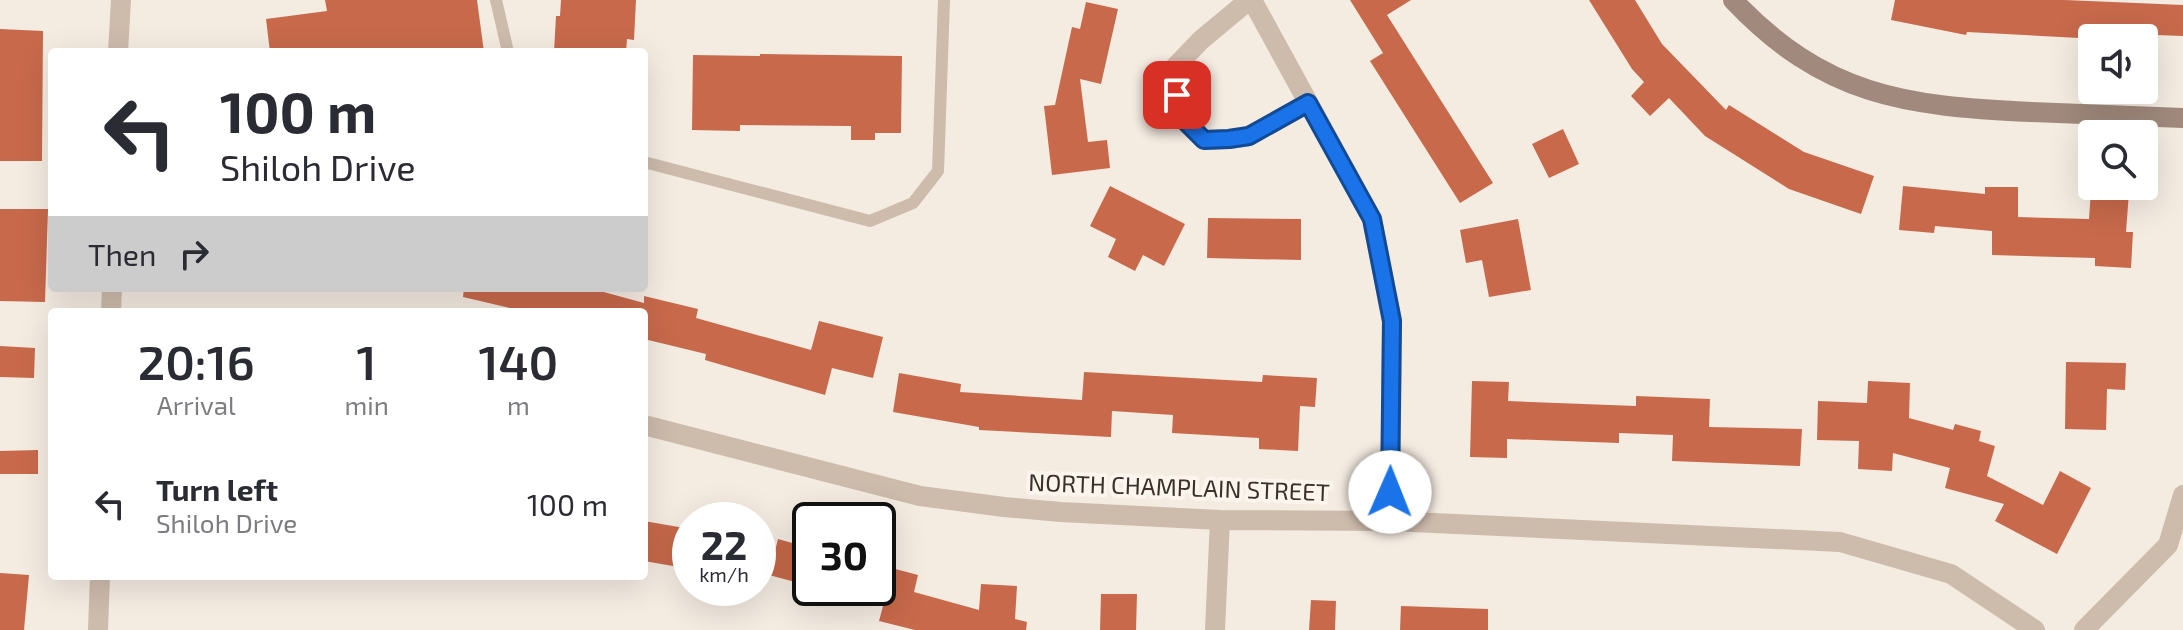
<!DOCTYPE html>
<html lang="en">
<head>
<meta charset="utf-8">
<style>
	:root { --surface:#fff; --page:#f7f7f7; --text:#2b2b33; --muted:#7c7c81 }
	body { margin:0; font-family:"Exo 2",sans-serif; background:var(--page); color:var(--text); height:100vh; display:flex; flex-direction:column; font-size:30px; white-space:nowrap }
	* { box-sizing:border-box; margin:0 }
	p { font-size:26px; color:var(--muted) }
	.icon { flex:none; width:44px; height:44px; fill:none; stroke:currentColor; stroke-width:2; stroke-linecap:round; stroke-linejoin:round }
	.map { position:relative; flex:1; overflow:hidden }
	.panel { position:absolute; left:48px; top:308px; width:600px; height:272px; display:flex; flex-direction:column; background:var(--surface); border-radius:8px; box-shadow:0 8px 32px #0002 }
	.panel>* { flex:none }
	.hud { position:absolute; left:48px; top:48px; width:600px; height:244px; border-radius:8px; box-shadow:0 8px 32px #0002; background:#fff; color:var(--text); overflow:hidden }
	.buttons { position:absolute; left:2078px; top:24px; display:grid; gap:16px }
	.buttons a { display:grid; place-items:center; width:80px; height:80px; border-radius:8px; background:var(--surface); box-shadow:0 8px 32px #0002; font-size:40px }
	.speed { position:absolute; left:672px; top:502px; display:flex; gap:16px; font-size:40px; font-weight:700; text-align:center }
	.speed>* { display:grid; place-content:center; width:104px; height:104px; border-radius:50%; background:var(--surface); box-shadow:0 8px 32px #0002; line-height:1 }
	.speed small { font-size:20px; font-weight:400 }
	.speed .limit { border:4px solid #111; border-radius:12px; background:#fff; color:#111 }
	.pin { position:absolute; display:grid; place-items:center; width:68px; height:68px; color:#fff; margin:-34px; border-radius:16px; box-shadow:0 4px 12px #0006 }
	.me { position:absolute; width:88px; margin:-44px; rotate:1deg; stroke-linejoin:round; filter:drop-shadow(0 0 6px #0008) }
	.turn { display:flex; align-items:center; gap:28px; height:168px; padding:0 40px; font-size:36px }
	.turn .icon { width:104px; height:104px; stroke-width:2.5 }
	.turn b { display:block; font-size:56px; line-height:68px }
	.then { display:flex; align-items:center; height:76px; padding:0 40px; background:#0003; gap:16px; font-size:30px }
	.eta { display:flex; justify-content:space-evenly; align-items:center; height:136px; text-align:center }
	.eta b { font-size:48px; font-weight:600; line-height:56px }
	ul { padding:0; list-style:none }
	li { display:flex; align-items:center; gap:24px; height:120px; padding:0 40px }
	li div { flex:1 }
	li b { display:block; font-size:30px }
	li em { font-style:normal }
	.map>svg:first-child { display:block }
</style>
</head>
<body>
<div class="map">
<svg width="2183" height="630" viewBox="0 0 2183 630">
	<rect width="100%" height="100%" fill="#f4ebe1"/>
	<!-- building -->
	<path fill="#c8694b" d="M325 0H477L484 52H270L266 19 327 11Z
		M561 0H636L634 40 627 39 626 52H554L556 16H560Z
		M1350 0H1411L1387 15 1493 183 1460 203 1370 61 1383 53Z
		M1589 0H1635L1662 44 1726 110 1729 105 1804 152 1874 176 1861 214 1789 189 1705 136 1669 98 1650 116 1631 96 1644 82 1632 69Z
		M1895 0H2065L2183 5V36L2156 35 2155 38H2079L1967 32 1966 35 1891 20Z
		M1086 2 1118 9 1101 84 1080 79 1088 142 1107 140 1110 168 1052 175 1044 106 1055 105 1072 27 1080 29Z
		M0 29 43 31 42 161H0Z
		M760 54 902 56 901 133H875V140H851V126L740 125V131L692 130 693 55 760 56Z
		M1563 129 1579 164 1549 178 1532 144Z
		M1110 186 1185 224 1164 266 1143 255 1135 271 1108 257 1116 239 1090 226Z
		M1903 186 1985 194V187H2018V217L2089 219 2091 190 2129 192 2126 232H2133L2131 268 2095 266V258L1992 255V231L1935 226 1934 233 1899 230Z
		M0 209H48L45 302 0 301Z
		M1208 218 1301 219V260L1207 258Z
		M1518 219 1531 290 1489 297 1482 260 1466 263 1460 230Z
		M464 288H589L644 303V296L698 309 696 318 811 350 819 321 883 337 873 378 832 368 825 395 705 360 706 354 644 339V312H527L463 297Z
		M0 346 35 348 34 378 0 377Z
		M2066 362 2126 363 2125 390 2107 389 2106 430 2065 429Z
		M1084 372 1262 382 1263 375 1317 378 1315 407 1300 406 1298 451 1259 449V438L1172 433 1173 415 1112 411 1111 437 979 430V427L893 412 899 373 961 384 960 392 1082 400Z
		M1472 381 1509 382 1508 401 1636 406V396L1710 399 1709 427 1802 429 1800 466 1672 461 1673 435 1619 433V443L1507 439V458L1470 457Z
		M1868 381 1910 383 1909 418 1953 430 1955 424 1981 431 1979 441 1995 446 1987 476 2043 505 2060 471 2091 488 2057 554 1995 521 2004 504 1945 488 1950 468 1893 453 1892 471 1858 469 1859 441 1817 440 1818 401 1867 403Z
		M38 450V474H0V451Z
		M644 521 690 529V569L644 561Z
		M778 539 810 548V586L769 575Z
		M884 566 918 575 914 592 979 610 981 584 1017 586 1015 619 1027 622 1026 630H915L879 621 883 606 874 603Z
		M0 573 29 575 24 630H0Z
		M1101 594H1137L1136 630H1100Z
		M1311 600 1336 601 1335 630H1309Z
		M1401 606 1488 609V630H1400Z"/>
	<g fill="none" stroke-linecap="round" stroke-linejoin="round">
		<!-- lane -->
		<path stroke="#cdbbac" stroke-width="12" d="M496 0 508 52
			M644 162 870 221 913 203 938 171 944 0"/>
		<!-- street -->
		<path stroke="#cdbbac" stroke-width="20" d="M1249 0 1201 40 1175 67 1177 95 1185 121 1204 140 1229 139 1249 136 1308 103
			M1252 0 1372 219 1392 321 1390 521
			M118 52 121 0
			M111 312 112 288
			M644 425 920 496 1004 507 1061 512 1220 520 1390 521 1840 542 1951 574 2035 630
			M98 630 100 576
			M1215 630 1220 520
			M2084 630 2168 545 2183 495"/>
		<!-- secondary -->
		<path stroke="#a18a7d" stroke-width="20" d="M1733 0C1824 96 1904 106 2031 112 2081 114 2132 116 2183 118"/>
	</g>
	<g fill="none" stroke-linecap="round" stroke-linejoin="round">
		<defs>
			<path id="route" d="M1177 95 1185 121 1204 140 1229 139 1249 136 1308 103 1372 219 1392 321 1390 492"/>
		</defs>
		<!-- route casing -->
		<use href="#route" stroke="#114b97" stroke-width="20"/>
		<!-- route -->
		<use href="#route" stroke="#1a73e8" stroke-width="14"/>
	</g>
	<g text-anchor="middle" stroke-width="8" stroke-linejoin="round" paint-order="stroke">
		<!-- street labels -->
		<g font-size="24" fill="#3b302b" stroke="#fbf5ee">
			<text transform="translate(1179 488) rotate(2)" y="8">NORTH CHAMPLAIN STREET</text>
		</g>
	</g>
</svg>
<div class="buttons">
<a><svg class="icon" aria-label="sound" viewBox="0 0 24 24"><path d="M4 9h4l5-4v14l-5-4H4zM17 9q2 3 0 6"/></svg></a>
<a><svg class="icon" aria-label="search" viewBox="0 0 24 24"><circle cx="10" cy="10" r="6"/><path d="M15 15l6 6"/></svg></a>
</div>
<div class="speed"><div>22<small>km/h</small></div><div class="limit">30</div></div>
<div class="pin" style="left:1177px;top:95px;background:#d93025"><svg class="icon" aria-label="arrive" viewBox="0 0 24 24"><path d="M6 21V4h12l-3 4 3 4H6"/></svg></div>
<svg class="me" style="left:1390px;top:492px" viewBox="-20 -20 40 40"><circle r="19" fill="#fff"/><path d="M0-13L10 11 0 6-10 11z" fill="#1a73e8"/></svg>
<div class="hud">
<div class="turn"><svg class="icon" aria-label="left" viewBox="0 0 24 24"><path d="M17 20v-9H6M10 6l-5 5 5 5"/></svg><div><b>100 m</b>Shiloh Drive</div></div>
<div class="then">Then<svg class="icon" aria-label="right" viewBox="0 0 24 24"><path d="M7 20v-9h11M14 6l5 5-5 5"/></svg></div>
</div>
<section class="panel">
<div class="eta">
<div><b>20:16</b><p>Arrival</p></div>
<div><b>1</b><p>min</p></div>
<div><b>140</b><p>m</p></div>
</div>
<ul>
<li><svg class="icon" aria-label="left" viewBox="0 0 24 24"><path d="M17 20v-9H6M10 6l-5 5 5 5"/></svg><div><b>Turn left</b><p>Shiloh Drive</p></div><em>100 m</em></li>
</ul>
</section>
</div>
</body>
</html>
